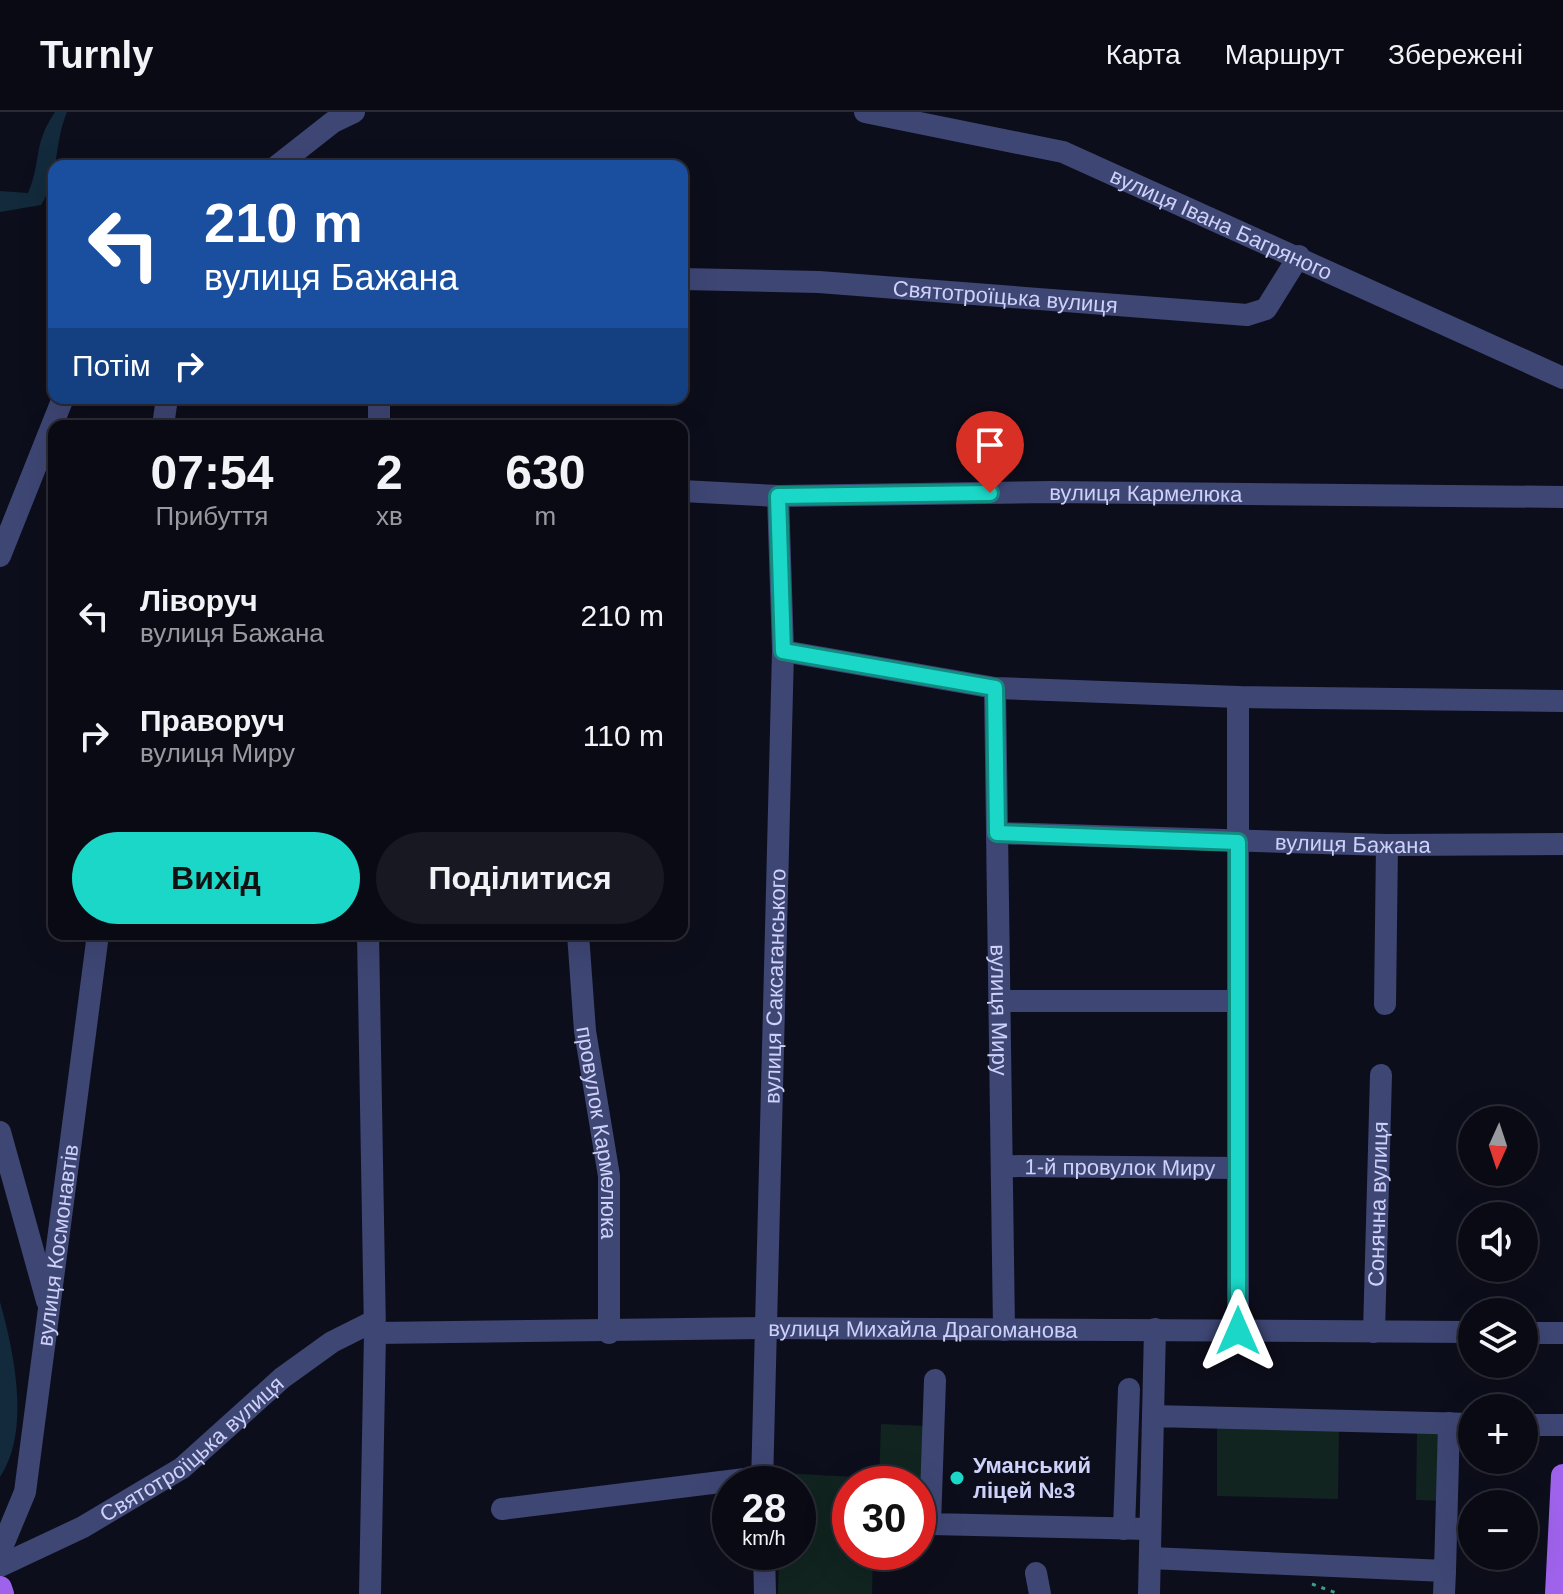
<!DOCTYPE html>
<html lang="uk">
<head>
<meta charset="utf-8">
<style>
	:root { --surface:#0a0a14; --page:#181822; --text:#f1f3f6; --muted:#999aa0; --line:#2a2b34; --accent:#1bd7c7 }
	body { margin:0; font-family:Helvetica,sans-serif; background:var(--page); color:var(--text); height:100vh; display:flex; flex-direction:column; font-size:30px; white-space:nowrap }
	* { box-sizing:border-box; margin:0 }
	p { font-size:26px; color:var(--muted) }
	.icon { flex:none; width:44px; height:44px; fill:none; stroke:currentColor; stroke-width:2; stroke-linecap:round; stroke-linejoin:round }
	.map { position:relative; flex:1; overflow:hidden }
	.sheet { position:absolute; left:48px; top:308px; width:640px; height:520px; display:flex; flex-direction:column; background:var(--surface); border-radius:16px; box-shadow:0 8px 32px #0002,0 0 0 2px var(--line) }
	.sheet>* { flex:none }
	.hud { position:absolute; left:48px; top:48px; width:640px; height:244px; border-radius:16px; box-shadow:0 8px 32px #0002,0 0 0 2px var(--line); background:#1a4fa0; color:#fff; overflow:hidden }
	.needle { width:52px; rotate:183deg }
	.fabs { position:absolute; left:1458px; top:994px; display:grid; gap:16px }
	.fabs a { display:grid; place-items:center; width:80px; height:80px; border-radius:50%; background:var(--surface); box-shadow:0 8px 32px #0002,0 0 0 2px var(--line); font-size:40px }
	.speed { position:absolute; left:712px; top:1354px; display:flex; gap:16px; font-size:40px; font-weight:700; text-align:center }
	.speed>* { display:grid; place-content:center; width:104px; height:104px; border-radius:50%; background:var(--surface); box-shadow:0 8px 32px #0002,0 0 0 2px var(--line); line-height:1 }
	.speed small { font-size:20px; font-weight:400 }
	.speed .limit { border:12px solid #d22; background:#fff; color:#111 }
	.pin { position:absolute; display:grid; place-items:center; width:68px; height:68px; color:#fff; margin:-82px -34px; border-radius:50% 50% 50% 0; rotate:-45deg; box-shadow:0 0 8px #0007 }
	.pin .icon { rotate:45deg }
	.me { position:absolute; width:88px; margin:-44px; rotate:0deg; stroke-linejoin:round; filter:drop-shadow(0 0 6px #0008) }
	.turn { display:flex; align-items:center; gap:28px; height:168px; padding:0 24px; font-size:36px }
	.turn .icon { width:104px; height:104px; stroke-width:2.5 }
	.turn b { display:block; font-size:56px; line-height:68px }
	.then { display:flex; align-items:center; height:76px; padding:0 24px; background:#0003; gap:16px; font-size:30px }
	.eta { display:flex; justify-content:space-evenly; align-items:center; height:136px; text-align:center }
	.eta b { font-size:48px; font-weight:600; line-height:56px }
	.primary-button { display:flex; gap:16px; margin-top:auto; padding:16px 24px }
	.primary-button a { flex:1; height:92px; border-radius:48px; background:var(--accent); color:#111; font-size:32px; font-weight:600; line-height:92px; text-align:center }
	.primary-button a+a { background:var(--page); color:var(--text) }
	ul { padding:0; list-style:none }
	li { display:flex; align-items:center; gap:24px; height:120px; padding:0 24px }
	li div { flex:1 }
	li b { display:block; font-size:30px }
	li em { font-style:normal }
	header { display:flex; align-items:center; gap:48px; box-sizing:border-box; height:112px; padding:0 40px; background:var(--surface); border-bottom:2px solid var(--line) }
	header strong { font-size:38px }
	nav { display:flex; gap:44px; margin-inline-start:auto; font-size:28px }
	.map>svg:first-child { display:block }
</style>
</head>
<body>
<header>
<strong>Turnly</strong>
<nav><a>Карта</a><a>Маршрут</a><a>Збережені</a></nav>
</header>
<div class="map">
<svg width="1563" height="1482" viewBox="0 0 1563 1482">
	<rect width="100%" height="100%" fill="#0d0e1b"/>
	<!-- green -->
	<path fill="#112420" d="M881 1312 925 1314 923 1379H918V1372H879Z
		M1217 1312 1339 1314 1338 1387 1217 1384Z
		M1417 1318H1447L1446 1389 1416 1388Z
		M781 1361 875 1366V1372H850V1440H873L872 1482H778L779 1440H798V1372H781Z"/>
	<!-- water -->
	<path fill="#122a3b" d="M55 0H67C53 34 60 63 41 93L0 100V79L28 81C42 49 32 34 55 0Z
		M0 1190C14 1240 31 1318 0 1365Z"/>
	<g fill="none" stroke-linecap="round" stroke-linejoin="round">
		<!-- path -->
		<path stroke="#3ba087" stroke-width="3" stroke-dasharray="4 6" stroke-linecap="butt" d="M1312 1472 1339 1482"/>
		<!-- minor -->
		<g stroke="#3e4674" stroke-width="22">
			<path id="s1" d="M865 0 1063 40 1563 266"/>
			<path d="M277 54 333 10 354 0"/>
			<path id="s2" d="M682 167 819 170 1247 203 1266 197 1299 144"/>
			<path d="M163 314 167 286"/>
			<path d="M379 314V286"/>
			<path id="s3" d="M682 379 778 384 1051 380 1563 385"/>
			<path d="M0 444 63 286"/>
			<path d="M783 539 995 576 1238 585 1563 589"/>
			<path id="s4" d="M995 576 1004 1218"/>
			<path id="s5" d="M997 721 1387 733 1563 732"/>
			<path d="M368 822 375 1221 370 1482"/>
			<path id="s6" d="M578 822 585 919 609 1064V1221"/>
			<path d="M1000 889H1238"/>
			<path d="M1385 892 1387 733"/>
			<path d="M0 1020 47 1189"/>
			<path id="s7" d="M1002 1054 1238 1056"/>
			<path d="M1238 1219V585"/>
			<path id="s8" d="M1374 1220 1381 963"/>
			<path id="s9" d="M375 1221 765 1216 1472 1220"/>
			<path d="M1524 1221H1563"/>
			<path d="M935 1268 930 1412 1150 1417"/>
			<path d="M1153 1304 1155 1217"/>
			<path d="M1524 1313H1563"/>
			<path id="s10" d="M762 1372 783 539 778 384"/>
			<path d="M502 1397 761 1365"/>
			<path d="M1124 1417 1129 1277"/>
			<path id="s11" d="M0 1440 25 1380 98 822"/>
			<path d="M764 1440 765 1482"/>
			<path d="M1150 1446 1445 1459 1449 1311"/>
			<path id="s12" d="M0 1454 83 1415 182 1356 282 1266 332 1230 374 1209"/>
			<path d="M1036 1461 1040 1482"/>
			<path d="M1149 1482 1153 1304 1472 1312"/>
			<path d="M1444 1482 1445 1459"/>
		</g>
		<!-- major -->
		<path stroke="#9f62eb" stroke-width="24" d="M0 1476 2 1482
			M1557 1482 1563 1364"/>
	</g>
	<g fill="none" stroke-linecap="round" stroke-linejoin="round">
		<defs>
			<path id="route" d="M990 381 778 384 783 539 995 576 997 721 1238 730V1219"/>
		</defs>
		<!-- route casing -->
		<use href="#route" stroke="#128c81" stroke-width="20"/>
		<!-- route -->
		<use href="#route" stroke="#1bd7c7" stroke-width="14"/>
	</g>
	<!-- markers -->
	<circle fill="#1bd7c7" stroke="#0d0e1b" stroke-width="3" cx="957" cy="1366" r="8"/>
	<g text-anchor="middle" stroke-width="6" stroke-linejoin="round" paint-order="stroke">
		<!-- street labels -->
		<g font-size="22" fill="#ced1f9" stroke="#0d0e1b">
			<text dy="8" stroke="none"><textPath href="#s1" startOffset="376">вулиця Івана Багряного</textPath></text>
			<text dy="8" stroke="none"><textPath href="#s2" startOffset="324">Святотроїцька вулиця</textPath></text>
			<text dy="8" stroke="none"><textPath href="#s3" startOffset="464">вулиця Кармелюка</textPath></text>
			<text dy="8" stroke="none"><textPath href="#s5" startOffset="356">вулиця Бажана</textPath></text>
			<text dy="8" stroke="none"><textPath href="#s10" startOffset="498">вулиця Саксаганського</textPath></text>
			<text dy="8" stroke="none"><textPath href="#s4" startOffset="322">вулиця Миру</textPath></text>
			<text dy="8" stroke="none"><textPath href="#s6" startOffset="200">провулок Кармелюка</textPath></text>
			<text dy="8" stroke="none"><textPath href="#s7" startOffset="118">1-й провулок Миру</textPath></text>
			<text dy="8" stroke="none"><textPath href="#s8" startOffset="128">Сонячна вулиця</textPath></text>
			<text dy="8" stroke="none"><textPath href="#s11" startOffset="314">вулиця Космонавтів</textPath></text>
			<text dy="8" stroke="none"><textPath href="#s9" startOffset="548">вулиця Михайла Драгоманова</textPath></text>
			<text dy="8" stroke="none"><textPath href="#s12" startOffset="226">Святотроїцька вулиця</textPath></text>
		</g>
		<!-- poi labels -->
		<g font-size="22" font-weight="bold" fill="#ced1f9" stroke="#0d0e1b" text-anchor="start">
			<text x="973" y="1361">Уманський<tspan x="973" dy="25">ліцей №3</tspan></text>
		</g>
	</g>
</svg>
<div class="fabs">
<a><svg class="needle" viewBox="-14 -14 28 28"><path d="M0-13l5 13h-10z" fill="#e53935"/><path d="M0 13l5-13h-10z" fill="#999aa0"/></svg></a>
<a><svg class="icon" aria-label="sound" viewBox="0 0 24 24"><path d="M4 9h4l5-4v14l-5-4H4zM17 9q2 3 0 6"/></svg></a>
<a><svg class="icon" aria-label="layers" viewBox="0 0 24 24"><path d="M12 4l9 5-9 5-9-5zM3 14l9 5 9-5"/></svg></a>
<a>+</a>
<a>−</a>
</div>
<div class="speed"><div>28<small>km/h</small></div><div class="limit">30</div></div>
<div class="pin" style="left:990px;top:381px;background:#d93025"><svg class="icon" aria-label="arrive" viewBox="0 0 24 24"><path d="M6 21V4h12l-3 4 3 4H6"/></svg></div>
<svg class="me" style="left:1238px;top:1219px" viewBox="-20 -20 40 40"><path d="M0-17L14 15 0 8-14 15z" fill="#1bd7c7" stroke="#fff" stroke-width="4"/></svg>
<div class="hud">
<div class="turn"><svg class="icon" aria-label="left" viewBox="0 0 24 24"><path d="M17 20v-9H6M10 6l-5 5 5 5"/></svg><div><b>210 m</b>вулиця Бажана</div></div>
<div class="then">Потім<svg class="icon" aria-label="right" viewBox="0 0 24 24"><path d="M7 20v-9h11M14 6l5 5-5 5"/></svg></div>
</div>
<section class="sheet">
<div class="eta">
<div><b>07:54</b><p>Прибуття</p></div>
<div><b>2</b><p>хв</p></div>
<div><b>630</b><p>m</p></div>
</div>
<ul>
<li><svg class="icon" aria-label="left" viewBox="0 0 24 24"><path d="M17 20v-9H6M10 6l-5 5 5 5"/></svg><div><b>Ліворуч</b><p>вулиця Бажана</p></div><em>210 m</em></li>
<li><svg class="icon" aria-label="right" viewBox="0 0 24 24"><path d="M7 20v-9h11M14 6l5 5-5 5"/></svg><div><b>Праворуч</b><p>вулиця Миру</p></div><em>110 m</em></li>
</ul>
<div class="primary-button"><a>Вихід</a><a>Поділитися</a></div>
</section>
</div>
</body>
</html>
